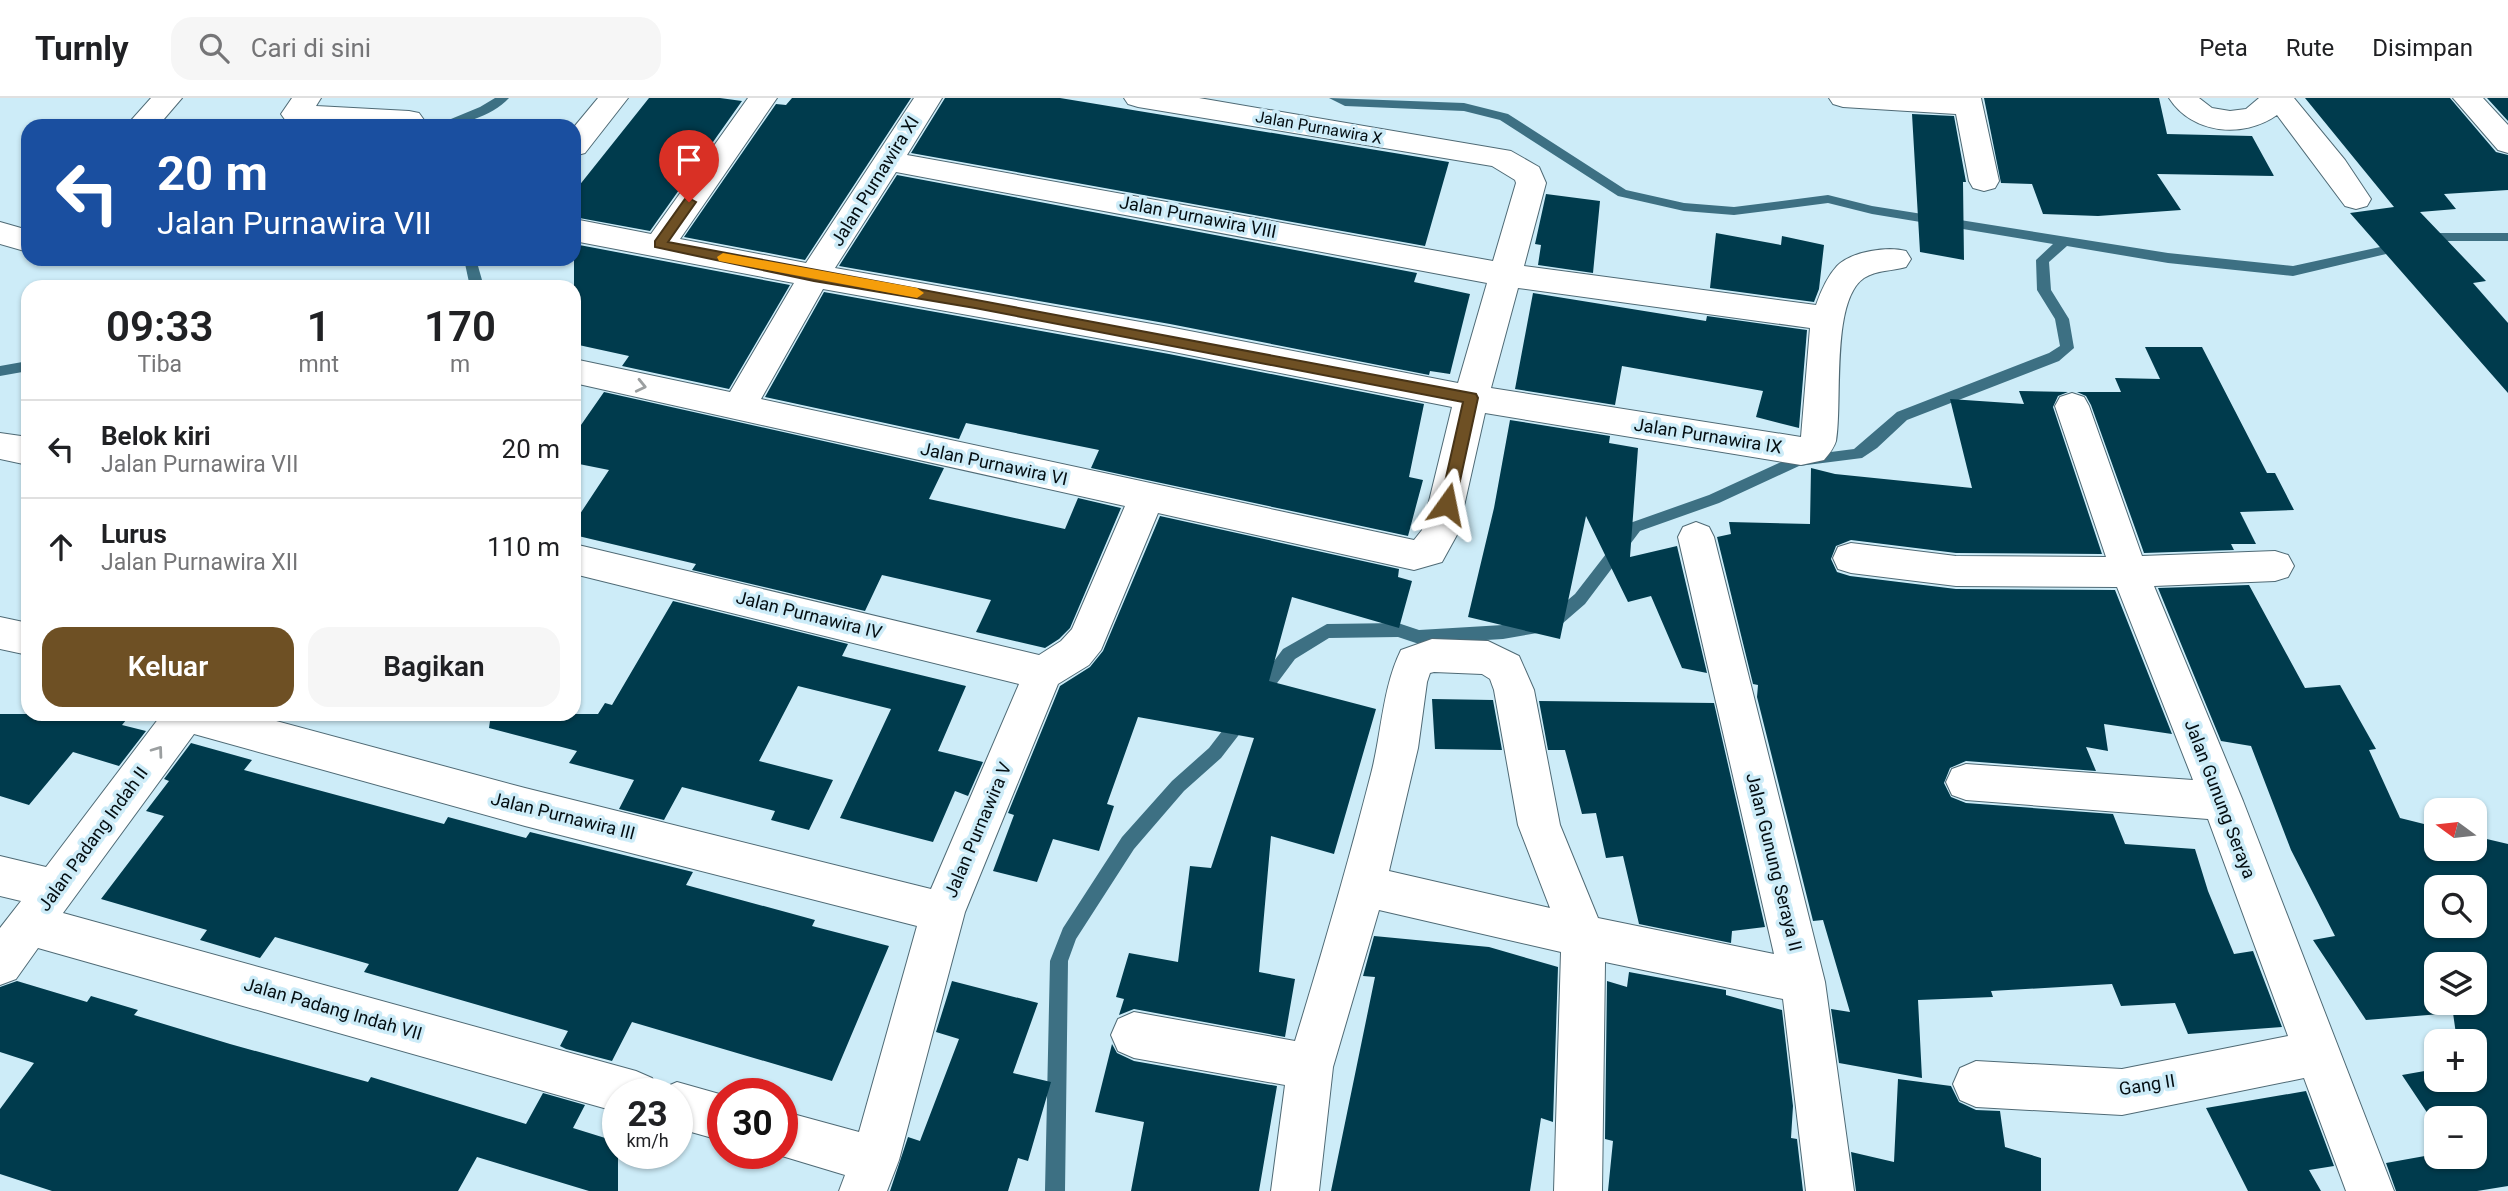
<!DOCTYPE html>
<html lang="id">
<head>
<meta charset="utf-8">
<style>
	:root { --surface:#fff; --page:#f6f6f6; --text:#202124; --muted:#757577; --line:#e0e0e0; --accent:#6e5024 }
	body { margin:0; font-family:Roboto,sans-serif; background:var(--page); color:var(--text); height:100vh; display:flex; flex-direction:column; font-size:26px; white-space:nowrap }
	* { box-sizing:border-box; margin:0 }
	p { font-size:23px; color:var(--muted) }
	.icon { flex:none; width:38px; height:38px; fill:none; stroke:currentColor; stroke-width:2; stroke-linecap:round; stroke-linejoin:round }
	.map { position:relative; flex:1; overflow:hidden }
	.drawer { position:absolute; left:21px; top:182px; width:560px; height:441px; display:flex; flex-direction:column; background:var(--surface); border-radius:21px; box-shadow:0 2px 5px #0004 }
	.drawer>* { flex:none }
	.guide { position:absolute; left:21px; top:21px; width:560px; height:147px; border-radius:21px; box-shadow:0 2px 5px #0004; background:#1a4fa0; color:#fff; overflow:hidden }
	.needle { width:46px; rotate:285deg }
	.fabs { position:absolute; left:2424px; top:700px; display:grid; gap:14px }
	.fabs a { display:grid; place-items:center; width:63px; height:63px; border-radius:14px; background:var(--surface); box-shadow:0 2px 5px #0004; font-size:35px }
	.speed { position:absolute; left:602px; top:980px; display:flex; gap:14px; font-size:35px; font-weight:700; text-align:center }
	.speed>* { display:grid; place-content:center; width:91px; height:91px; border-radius:50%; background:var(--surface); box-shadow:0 2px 5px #0004; line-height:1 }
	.speed small { font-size:18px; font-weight:400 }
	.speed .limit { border:10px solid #d22; background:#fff; color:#111 }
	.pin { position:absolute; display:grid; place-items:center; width:60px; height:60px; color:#fff; margin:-72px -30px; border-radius:50% 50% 50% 0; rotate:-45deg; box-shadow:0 0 7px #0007 }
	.pin .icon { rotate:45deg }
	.me { position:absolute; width:77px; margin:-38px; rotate:12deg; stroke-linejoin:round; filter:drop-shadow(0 0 5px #0008) }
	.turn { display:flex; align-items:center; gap:24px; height:147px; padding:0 21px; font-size:32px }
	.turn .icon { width:91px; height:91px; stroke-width:2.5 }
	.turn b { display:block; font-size:49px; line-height:60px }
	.eta { display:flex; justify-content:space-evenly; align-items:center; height:119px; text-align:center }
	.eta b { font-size:42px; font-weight:600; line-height:49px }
	.button { display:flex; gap:14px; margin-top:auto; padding:14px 21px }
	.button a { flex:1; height:80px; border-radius:21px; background:var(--accent); color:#fff; font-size:28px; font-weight:600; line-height:80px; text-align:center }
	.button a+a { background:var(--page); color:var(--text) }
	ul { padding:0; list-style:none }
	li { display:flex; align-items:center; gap:21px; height:98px; padding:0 21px; border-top:2px solid var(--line) }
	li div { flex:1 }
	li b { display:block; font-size:26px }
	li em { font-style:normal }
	header { display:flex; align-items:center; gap:42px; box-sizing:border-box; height:98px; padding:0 35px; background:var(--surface); border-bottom:2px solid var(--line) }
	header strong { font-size:33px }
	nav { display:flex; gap:38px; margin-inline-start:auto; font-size:24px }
	.search { width:490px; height:63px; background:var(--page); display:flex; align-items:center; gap:18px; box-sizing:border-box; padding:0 24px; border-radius:21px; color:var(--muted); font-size:26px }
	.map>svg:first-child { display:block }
</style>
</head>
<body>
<header>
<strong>Turnly</strong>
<div class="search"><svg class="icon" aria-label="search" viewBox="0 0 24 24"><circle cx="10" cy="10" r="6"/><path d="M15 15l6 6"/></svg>Cari di sini</div>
<nav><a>Peta</a><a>Rute</a><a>Disimpan</a></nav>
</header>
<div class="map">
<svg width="2508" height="1093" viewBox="0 0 2508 1093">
	<rect width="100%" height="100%" fill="#cdecf8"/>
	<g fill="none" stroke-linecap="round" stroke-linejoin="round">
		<!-- stream -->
		<path fill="#3d7083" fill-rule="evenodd" d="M495 0H509C491 19 459 28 434 28L480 9Z
			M1329 0 1464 5 1508 16 1626 92 1684 105 1734 109 1828 97 1872 108 2168 155 2293 168 2403 144 2409 148 2403 152 2293 178 2168 165 2067 148 2049 164 2051 192 2069 221 2074 250 2059 263 1907 322 1877 350 1862 360 1799 368 1719 405 1640 433 1585 506 1555 532 1503 541 1419 546 1398 539 1329 540 1295 561 1263 604 1257 606 1251 604 1249 599 1251 594 1283 551 1327 526 1398 525 1419 532 1503 527 1545 521 1575 496 1630 425 1709 397 1792 359 1854 351 1897 314 2049 255 2060 248 2055 221 2037 192 2036 162 2053 146 1872 116 1828 105 1734 117 1684 113 1618 98 1500 22 1464 13 1345 8Z
			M2439 135H2508V143H2439L2425 147 2419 143 2420 140Z
			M464 161H476L484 189H470Z
			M28 263V273L0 278V268Z
			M1242 613 1248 615 1250 620 1248 625 1221 660 1184 693 1134 751 1076 841 1068 863 1065 1093H1045L1050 863 1063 830 1122 739 1172 683 1209 650 1236 615Z"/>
	</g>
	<!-- building -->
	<path fill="#003b4d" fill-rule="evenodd" d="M649 0H720L742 3 650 133 574 119V94Z
		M792 0H911L805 162 684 139 776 6 786 7Z
		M945 0H1060L1449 64 1425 148 911 55Z
		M1984 0H2159L2167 36 2252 38 2274 78 2157 76 2181 112 2098 118 2043 116 2032 86 2001 85Z
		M2305 0H2450L2496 54 2508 57V92L2444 96 2456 111 2420 114 2486 183 2473 185 2508 225V295L2350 115 2394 109Z
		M2487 0H2508V23Z
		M1912 16 1954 18 1966 84H1963L1964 162 1920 154Z
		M897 77 1417 175 1414 184 1470 196 1450 276 1430 273 1429 277 1170 226 839 168Z
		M1546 96 1600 103 1593 175 1538 167 1541 147 1535 146Z
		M1716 135 1781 147 1782 138 1824 147 1819 191 1814 204 1710 190Z
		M574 146 790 187 729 291 622 268 629 258 574 246Z
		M824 194 1169 256 1424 306 1409 379 1423 382 1408 438 1091 370 1099 352 966 325 959 341 765 299Z
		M1533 195 1706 223 1707 218 1807 232 1799 330 1756 319 1763 293 1622 268 1615 307 1515 291Z
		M2145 249H2202L2267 375H2275L2294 412 2240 414 2256 446H2231L2234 452 2144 455 2091 307 2086 298 2077 294H2121L2115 280 2160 281Z
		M2019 293 2068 294 2058 298 2053 309 2102 456 1956 455 1851 442 1836 448 1831 461 1837 474 1850 478 1956 491 2115 492 2172 636 2104 626 2108 653 2086 649 2096 673 1966 663 1950 670 1944 685 1951 699 1966 705 2113 716 2125 746 2195 751 2208 793 2234 856 2253 853 2282 929 2188 936 2175 905 2121 908 2112 886 1991 893 1993 899 1918 902 1922 980 1839 965 1831 911 1850 914 1823 822 1813 823 1757 599 1758 587 1753 586 1717 439 1731 436 1729 424 1810 426 1811 370 1835 376 1972 390 1950 301 2024 306Z
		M604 294 944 370 929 401 1065 431 1078 400 1121 410 1070 530 1059 541 1045 550 976 534 991 502 882 477 865 513 692 472 696 466 574 437V425L609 372 574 365V337Z
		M1510 322 1610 338 1609 345 1638 350 1630 459 1677 448 1707 575 1682 570 1651 498 1628 504 1586 418 1560 541 1468 519 1494 410Z
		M1160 418 1399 471 1398 479 1412 483 1399 530 1292 499 1269 583 1376 611 1334 756 1271 738 1259 874 1295 881 1285 939 1134 911 1119 917 1124 901 1116 899 1129 855 1178 864 1190 768 1211 770 1254 640 1138 619 1107 706 1114 708 1099 753 1053 741 1037 784 993 773 1014 717 1008 715 1060 588 1090 569 1103 553Z
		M2249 487 2305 590 2340 587 2376 651 2369 652 2400 720 2436 729V751H2474V738L2508 746V1088L2477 1093H2396L2386 1065 2436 1056V1059H2474V1020H2436V1028L2402 977 2436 971V982H2474V943H2457L2453 915 2366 922 2313 842 2335 838 2291 752 2251 648 2221 643 2158 490ZM2436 789H2474V828H2436ZM2436 866H2474V905H2436Z
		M673 503 848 546 842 558 966 588 938 653 983 664 968 698 955 693 933 744 840 720 891 611 798 588 759 663 833 682 809 732 771 722 775 713 682 689 664 722 619 711 634 682 569 665 577 653 489 630 491 616H598L605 605 612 607Z
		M1432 601 1493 602 1502 652 1435 651Z
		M1539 603 1714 605 1765 829 1732 833 1731 845 1639 826 1623 758 1606 760 1596 715 1582 716 1565 652H1548Z
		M0 616H131L122 627 146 633 119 668 73 654 29 707 0 698Z
		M191 645 252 662 244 672 444 726 448 719 526 740 530 734 693 774 686 787 815 822 812 828 889 848 832 983 632 924 612 963 566 951 560 948 568 933 364 874 369 866 275 839 260 860 200 842 207 832 101 801 164 718 146 713 169 683 164 681Z
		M1374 838 1489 849 1558 869 1553 1024 1541 1020 1530 1093H1331L1375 879 1363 878Z
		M1629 874 1726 892V897L1782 912 1793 1008 1791 1040 1797 1041 1803 1093H1608L1613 1043 1605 1041 1607 883 1627 889Z
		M17 883 87 904 91 898 138 912 134 917 230 946 368 984 371 979 526 1026 543 995 585 1007 573 1030 618 1044V1093H589L477 1059 458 1093H52L0 1076V1011L34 965 0 954V889Z
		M952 883 1038 905 1013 975 1051 984 1028 1063 1018 1060 1008 1093H890L908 1039 920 1043 959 941 936 934Z
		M1112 946 1117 955 1134 963 1277 988 1259 1093H1131L1144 1024 1095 1014Z
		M1898 981 1951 988 1959 1004 1976 1012 2000 1013 2005 1049 2041 1060V1093H1856L1851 1054 1894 1064Z
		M2306 993 2334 1068 2309 1072 2321 1093H2248L2206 1010Z"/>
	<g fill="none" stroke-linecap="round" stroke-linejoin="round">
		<defs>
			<path id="minor" d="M151 0H182L158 28H126Z
				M292 0H321L316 8 409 13 419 15 424 22 420 28 296 25 286 23 281 16Z
				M598 0H628L585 55 574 58V29Z
				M748 0H777L680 141 806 165 914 0H942L907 57 1493 163 1516 85 1515 82 1492 68 1138 9 1128 6 1124 0H1199L1511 53 1539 69 1546 85 1524 168 1816 207C1821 193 1827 179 1837 168 1852 153 1888 148 1906 153L1911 161 1906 169C1893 173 1876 172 1864 180 1830 203 1843 307 1836 343 1834 350 1829 356 1824 362L1801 367 1485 315 1458 435 1442 464 1414 472 1158 415 1101 552 1089 567 1058 586 965 814 899 1062 887 1093H839L845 1077 772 1055H782V1013L859 1034 917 828 525 728 194 636 63 815 636 973 652 980 659 995 661 991 677 984 723 997V1043L677 1030V996H618V1014L38 850 16 881 0 887V830L21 803 0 798V758L46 769 162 616H250L525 690 931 791 1019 586 574 476V446L1039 557 1061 543 1072 531 1125 408 574 285V261L730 294 794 185 574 143V121L651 136ZM896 74 1487 185 1458 285 1169 229 835 170ZM1518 190 1810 230 1801 339 1491 290ZM823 191 1169 253 1452 309 1422 432 1414 442 761 301Z
				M1829 0H1981L1999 83 1995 90 1984 93 1973 90 1969 83 1956 16 1843 9 1833 6Z
				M2169 0H2199L2212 10 2230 13 2246 11 2259 0H2294L2345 62 2371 101 2367 108 2356 111 2345 108 2277 17C2243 41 2192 36 2169 0Z
				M2453 0H2483L2508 27V55L2498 52Z
				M0 124 28 132V154L0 146Z
				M2072 295 2084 299 2089 308 2142 458 2275 453 2288 457 2294 468 2288 479 2275 483 2154 488 2243 703 2394 1093H2346L2304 980 2122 1017 1976 1009 1960 1002 1953 986 1960 970 1976 963 2122 971 2288 938 2208 721 1966 702 1952 697 1946 684 1952 671 1966 666 2193 682 2117 489 1956 488 1851 475 1838 471 1833 460 1838 449 1851 445 1956 458 2106 459 2055 308 2060 299Z
				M0 335 28 339V367L0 361Z
				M1696 424 1709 429 1714 439 1825 884 1854 1093H1806L1783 901 1605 864 1602 1093H1554L1561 854 1379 812 1333 969 1319 1093H1271L1285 987 1134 960 1118 953 1111 937 1118 921 1134 914 1295 943C1322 855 1348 766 1371 676 1382 634 1382 591 1401 552L1432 541 1488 543 1519 558 1534 592 1560 727 1598 820 1774 856 1678 439 1683 429ZM1434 574 1482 576 1490 581 1494 592 1518 727 1550 810 1389 773 1418 650 1427 584 1430 575Z
				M0 519 28 525V557L0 551Z"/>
		</defs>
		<!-- minor casing -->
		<use href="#minor" stroke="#4f6a75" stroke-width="2"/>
		<!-- minor -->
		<use href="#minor" fill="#fff" fill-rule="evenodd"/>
	</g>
	<!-- one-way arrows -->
	<defs><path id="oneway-chevron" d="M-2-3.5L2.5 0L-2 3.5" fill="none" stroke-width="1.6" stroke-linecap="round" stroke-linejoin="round" transform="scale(1.75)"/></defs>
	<g stroke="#9b9fa0">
		<use href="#oneway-chevron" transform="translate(641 288) rotate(13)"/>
		<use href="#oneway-chevron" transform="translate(158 653) rotate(-54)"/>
	</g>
	<!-- route -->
	<path fill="#6e5024" stroke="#483417" stroke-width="2" d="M689 100 696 104 668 144 1476 296 1478 300 1455 406 1447 412 1440 406 1463 304 975 210 814 183 655 149V143L685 101Z"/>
	<!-- slow -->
	<path fill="#f59e0b" d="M723 155 917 190 924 195 917 200 719 163 717 159Z"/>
	<g text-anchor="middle" stroke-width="7" stroke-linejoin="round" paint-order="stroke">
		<!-- far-street labels -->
		<g font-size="16" fill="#040e12" stroke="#cdecf8">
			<text transform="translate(1319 29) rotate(10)" y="6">Jalan Purnawira X</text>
		</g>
		<!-- street labels -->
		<g font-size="18" fill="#040e12" stroke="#cdecf8">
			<text transform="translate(875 83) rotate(-58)" y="6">Jalan Purnawira XI</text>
			<text transform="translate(1198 119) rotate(11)" y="6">Jalan Purnawira VIII</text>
			<text transform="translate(1708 338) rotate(9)" y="6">Jalan Purnawira IX</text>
			<text transform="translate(994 366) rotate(12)" y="6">Jalan Purnawira VI</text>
			<text transform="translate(809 517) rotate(14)" y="6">Jalan Purnawira IV</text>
			<text transform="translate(2220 701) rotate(69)" y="6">Jalan Gunung Seraya</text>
			<text transform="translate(563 718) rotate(14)" y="6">Jalan Purnawira III</text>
			<text transform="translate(978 732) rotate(-67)" y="6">Jalan Purnawira V</text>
			<text transform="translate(93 741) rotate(-54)" y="6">Jalan Padang Indah II</text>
			<text transform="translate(1774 764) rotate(76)" y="6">Jalan Gunung Seraya II</text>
			<text transform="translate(333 911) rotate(16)" y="6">Jalan Padang Indah VII</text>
			<text transform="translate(2147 987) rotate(-9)" y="6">Gang II</text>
		</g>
	</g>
</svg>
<div class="fabs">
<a><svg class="needle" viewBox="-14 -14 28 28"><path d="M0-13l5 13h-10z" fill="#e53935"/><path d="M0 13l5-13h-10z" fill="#757577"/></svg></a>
<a><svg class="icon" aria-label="search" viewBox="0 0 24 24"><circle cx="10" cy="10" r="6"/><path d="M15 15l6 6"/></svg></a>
<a><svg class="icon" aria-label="layers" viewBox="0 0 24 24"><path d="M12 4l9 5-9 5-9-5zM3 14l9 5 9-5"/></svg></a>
<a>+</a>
<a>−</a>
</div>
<div class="speed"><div>23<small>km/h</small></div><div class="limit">30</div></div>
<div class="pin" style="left:689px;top:104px;background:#d93025"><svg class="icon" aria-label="arrive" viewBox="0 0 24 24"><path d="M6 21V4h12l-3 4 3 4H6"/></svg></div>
<svg class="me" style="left:1447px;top:406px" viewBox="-20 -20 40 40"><path d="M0-17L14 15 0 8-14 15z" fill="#6e5024" stroke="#fff" stroke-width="4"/></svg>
<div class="guide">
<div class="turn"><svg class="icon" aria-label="left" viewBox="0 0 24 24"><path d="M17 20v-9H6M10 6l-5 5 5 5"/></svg><div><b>20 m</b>Jalan Purnawira VII</div></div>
</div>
<section class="drawer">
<div class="eta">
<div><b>09:33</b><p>Tiba</p></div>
<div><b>1</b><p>mnt</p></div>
<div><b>170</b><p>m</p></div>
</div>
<ul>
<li><svg class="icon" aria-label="left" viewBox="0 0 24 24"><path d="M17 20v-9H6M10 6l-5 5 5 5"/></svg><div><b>Belok kiri</b><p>Jalan Purnawira VII</p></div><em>20 m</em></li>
<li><svg class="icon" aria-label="ahead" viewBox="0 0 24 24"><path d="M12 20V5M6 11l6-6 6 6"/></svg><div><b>Lurus</b><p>Jalan Purnawira XII</p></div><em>110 m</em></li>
</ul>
<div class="button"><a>Keluar</a><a>Bagikan</a></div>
</section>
</div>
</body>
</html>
